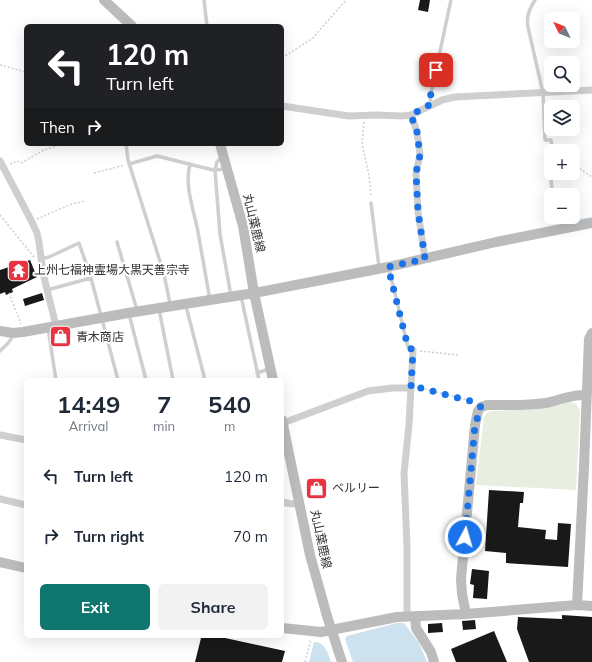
<!DOCTYPE html>
<html lang="en">
<head>
<meta charset="utf-8">
<style>
	:root { --surface:#fff; --page:#f2f2f3; --text:#1f2937; --muted:#747a83; --accent:#0f766e }
	body { margin:0; font-family:Mulish,"Noto Sans JP",sans-serif; background:var(--page); color:var(--text); height:100vh; display:flex; flex-direction:column; font-size:15px; white-space:nowrap }
	* { box-sizing:border-box; margin:0 }
	p { font-size:13px; color:var(--muted) }
	.icon { flex:none; width:22px; height:22px; fill:none; stroke:currentColor; stroke-width:2; stroke-linecap:round; stroke-linejoin:round }
	.map { position:relative; flex:1; overflow:hidden }
	.side { position:absolute; left:24px; top:378px; width:260px; height:260px; display:flex; flex-direction:column; background:var(--surface); border-radius:6px; box-shadow:0 4px 16px #0002 }
	.side>* { flex:none }
	.top-card { position:absolute; left:24px; top:24px; width:260px; height:122px; border-radius:6px; box-shadow:0 4px 16px #0002; background:#202124; color:#fff; overflow:hidden }
	.needle { width:26px; rotate:313deg }
	.tools { position:absolute; left:544px; top:12px; display:grid; gap:8px }
	.tools a { display:grid; place-items:center; width:36px; height:36px; border-radius:6px; background:var(--surface); box-shadow:0 4px 16px #0002; font-size:20px }
	.pin { position:absolute; display:grid; place-items:center; width:34px; height:34px; color:#fff; margin:-17px; border-radius:8px; box-shadow:0 2px 6px #0006 }
	.me { position:absolute; width:44px; margin:-22px; rotate:6deg; stroke-linejoin:round; filter:drop-shadow(0 0 3px #0008) }
	.turn { display:flex; align-items:center; gap:14px; height:84px; padding:0 16px; font-size:18px }
	.turn .icon { width:52px; height:52px; stroke-width:2.5 }
	.turn b { display:block; font-size:28px; line-height:34px }
	.then { display:flex; align-items:center; height:38px; padding:0 16px; background:#0003; gap:8px; font-size:15px }
	.eta { display:flex; justify-content:space-evenly; align-items:center; height:68px; text-align:center }
	.eta b { font-size:24px; font-weight:700; line-height:28px }
	.action { display:flex; gap:8px; margin-top:auto; padding:8px 16px }
	.action a { flex:1; height:46px; border-radius:6px; background:var(--accent); color:#fff; font-size:16px; font-weight:700; line-height:46px; text-align:center }
	.action a+a { background:var(--page); color:var(--text) }
	ul { padding:0; list-style:none }
	li { display:flex; align-items:center; gap:12px; height:60px; padding:0 16px }
	li div { flex:1 }
	li b { display:block; font-size:15px }
	li em { font-style:normal }
	.map>svg:first-child { display:block }
</style>
</head>
<body>
<div class="map">
<svg width="592" height="662" viewBox="0 0 592 662">
	<rect width="100%" height="100%" fill="#fff"/>
	<!-- green -->
	<path fill="#e8eee0" d="M571 402 576 404 580 410 576 490 476 485 484 417 487 413 491 411 541 409Z"/>
	<!-- water -->
	<path fill="#cde1ee" d="M397 623H404L419 643 427 662H353L345 639 347 636Z
		M314 642C325 642 328 653 331 662H309Z"/>
	<g fill="none" stroke-linecap="round" stroke-linejoin="round">
		<!-- stream -->
		<path stroke="#cde1ee" stroke-width="2" d="M573 221 592 218"/>
	</g>
	<!-- building -->
	<path fill="#191919" d="M420 0H430L428 12 418 10Z
		M30 260 37 277 12 289 13 292 6 295 5 292 0 294V270Z
		M42 293 44 300 25 306 23 299Z
		M317 480 324 491 317 495 310 485Z
		M489 490 524 492 523 503H520L518 527 546 530 545 539 557 540 558 523 571 524 568 567 506 563V553L485 551Z
		M472 569 489 571 487 599 473 598 474 585 470 584Z
		M562 615 592 617V662H529L517 629 518 617 562 619Z
		M475 620 476 629 463 630 462 621Z
		M442 623 443 632 428 633V624Z
		M494 631 507 662H456L451 649Z
		M203 636H216L285 651 282 662H195L201 638H202Z"/>
	<g fill="none" stroke-linecap="round" stroke-linejoin="round">
		<!-- path -->
		<path stroke="#cfcfcf" stroke-width="1.5" stroke-dasharray="2 2" stroke-linecap="butt" d="M282 58 313 38 346 0
			M0 65 26 72
			M364 122 362 144 369 175 371 197
			M10 164 17 161 21 163 44 150 62 144
			M573 164 592 177
			M94 173 125 165
			M0 215 34 257
			M37 219 72 204 85 201
			M9 293 21 324
			M420 351 458 355
			M417 387 475 402
			M305 662 311 639"/>
		<!-- lane -->
		<path stroke="#cfcfcf" stroke-width="3.5" d="M204 0 207 26
			M535 0C529 10 526 16 528 27L543 93 545 140H551L553 151
			M431 104 430 98 451 0
			M126 144 128 160 164 274 170 304
			M223 156 217 162 215 170 220 234 231 296
			M129 164 157 156 213 170 226 169
			M190 164C184 186 194 210 198 232 202 254 206 277 210 300
			M553 195 551 181 555 173
			M371 203 379 267
			M565 217 569 227
			M117 242 137 310
			M41 259 49 257 79 243 91 278 118 380
			M389 269 408 347 413 350
			M47 290 91 278
			M241 296 259 380
			M186 306 205 380
			M159 309 173 380
			M129 314 146 380
			M48 328 56 380
			M0 351C5 346 12 341 13 334
			M257 373 269 369"/>
		<!-- street -->
		<path stroke="#cfcfcf" stroke-width="7" d="M282 106 349 116 376 115 402 116 411 115 442 100 455 97 592 90
			M411 115 417 132 420 155 416 173 418 211 425 259
			M0 161 32 222 37 233 39 242 43 273 56 326
			M283 423 368 391 392 388H411
			M0 435 26 440
			M0 499 26 505
			M282 502 292 504 299 503
			M407 617V546L404 473 409 425 413 350"/>
		<!-- secondary -->
		<path stroke="#bcbcbc" stroke-width="10" d="M104 0 132 26
			M220 144 243 226 254 293 273 380
			M0 331 13 333 23 332 128 313 254 293 388 267 496 242 592 223
			M282 420 310 555 327 616 342 662
			M0 562 26 568
			M577 605 584 467 589 339 592 333
			M466 614 462 594 461 579 475 425 478 411 481 407 487 405C507 405 527 406 546 403 560 400 572 394 586 395
			M415 617 416 628 431 652 434 662
			M282 628 321 632 397 617 466 614 577 605 592 606"/>
	</g>
	<g fill="none" stroke-linecap="round" stroke-linejoin="round">
		<!-- route -->
		<path stroke="#1a73e8" stroke-width="7" stroke-dasharray="0 12.6" d="M436 70 430 98 431 104 411 115 417 132 420 155 416 173 418 211 425 259 388 267 408 347 413 350 411 388 417 387 474 402 481 407 475 425 465 537"/>
	</g>
	<!-- icons -->
	<defs>
		<symbol id="temple-square" viewBox="-11 -11 22 22"><rect x="-9" y="-9" width="18" height="18" rx="4" fill="#e93342" stroke="#fff"/><path d="M0-6L5-2H3V0L6.5 2.5H4V6H1.5V3h-3V6H-4V2.5H-6.5L-3 0V-2H-5Z" fill="#fff"/></symbol>
		<symbol id="shop-square" viewBox="-11 -11 22 22"><rect x="-9" y="-9" width="18" height="18" rx="4" fill="#e93342" stroke="#fff"/><path d="M-5-2.5h2.3a2.7 3.5 0 0 1 5.4 0H5L5.5 6h-11ZM-1.5-2.5h3a1.5 2.3 0 0 0-3 0Z" fill="#fff"/></symbol>
	</defs>
	<g fill-rule="evenodd">
		<use href="#temple-square" x="6" y="258" width="25" height="25"/>
		<use href="#shop-square" x="48" y="324" width="25" height="25"/>
		<use href="#shop-square" x="304" y="476" width="25" height="25"/>
	</g>
	<g text-anchor="middle" stroke-width="4" stroke-linejoin="round" paint-order="stroke">
		<!-- street labels -->
		<g font-size="12" fill="#323232" stroke="#fff">
			<text transform="translate(254 223) rotate(77)" y="4">丸山葉鹿線</text>
			<text transform="translate(321 539) rotate(78)" y="4">丸山葉鹿線</text>
		</g>
		<!-- poi labels -->
		<g font-size="12" fill="#323232" stroke="#fff" text-anchor="start">
			<text x="34" y="274">上州七福神霊場大黒天善宗寺</text>
			<text x="76" y="341">青木商店</text>
			<text x="332" y="492">ベルリー</text>
		</g>
	</g>
</svg>
<div class="tools">
<a><svg class="needle" viewBox="-14 -14 28 28"><path d="M0-13l5 13h-10z" fill="#e53935"/><path d="M0 13l5-13h-10z" fill="#747a83"/></svg></a>
<a><svg class="icon" aria-label="search" viewBox="0 0 24 24"><circle cx="10" cy="10" r="6"/><path d="M15 15l6 6"/></svg></a>
<a><svg class="icon" aria-label="layers" viewBox="0 0 24 24"><path d="M12 4l9 5-9 5-9-5zM3 14l9 5 9-5"/></svg></a>
<a>+</a>
<a>−</a>
</div>
<div class="pin" style="left:436px;top:70px;background:#d93025"><svg class="icon" aria-label="arrive" viewBox="0 0 24 24"><path d="M6 21V4h12l-3 4 3 4H6"/></svg></div>
<svg class="me" style="left:465px;top:537px" viewBox="-20 -20 40 40"><circle r="17" fill="#1a73e8" stroke="#fff" stroke-width="3"/><path d="M0-11L8 9 0 5-8 9z" fill="#fff"/></svg>
<div class="top-card">
<div class="turn"><svg class="icon" aria-label="left" viewBox="0 0 24 24"><path d="M17 20v-9H6M10 6l-5 5 5 5"/></svg><div><b>120 m</b>Turn left</div></div>
<div class="then">Then<svg class="icon" aria-label="right" viewBox="0 0 24 24"><path d="M7 20v-9h11M14 6l5 5-5 5"/></svg></div>
</div>
<section class="side">
<div class="eta">
<div><b>14:49</b><p>Arrival</p></div>
<div><b>7</b><p>min</p></div>
<div><b>540</b><p>m</p></div>
</div>
<ul>
<li><svg class="icon" aria-label="left" viewBox="0 0 24 24"><path d="M17 20v-9H6M10 6l-5 5 5 5"/></svg><div><b>Turn left</b></div><em>120 m</em></li>
<li><svg class="icon" aria-label="right" viewBox="0 0 24 24"><path d="M7 20v-9h11M14 6l5 5-5 5"/></svg><div><b>Turn right</b></div><em>70 m</em></li>
</ul>
<div class="action"><a>Exit</a><a>Share</a></div>
</section>
</div>
</body>
</html>
